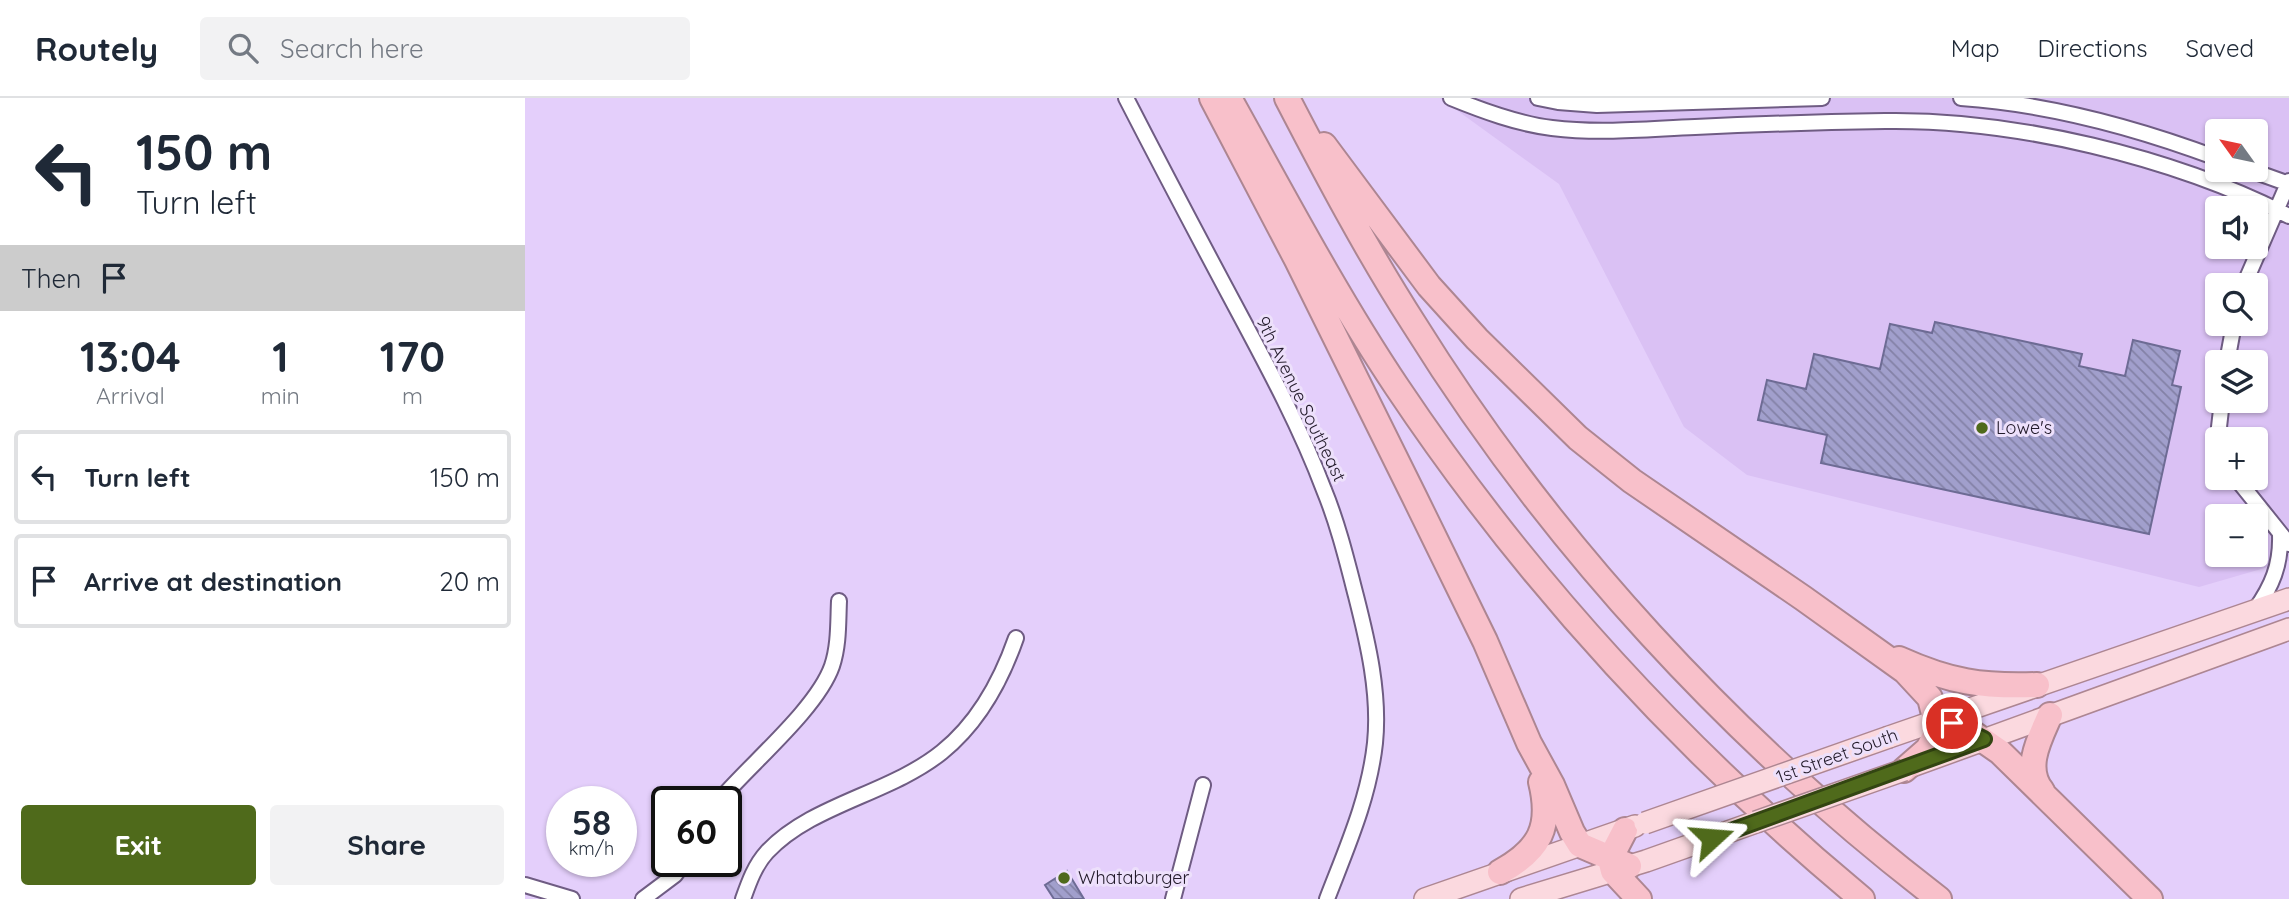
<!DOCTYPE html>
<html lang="en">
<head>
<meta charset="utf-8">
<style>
	:root { --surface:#fff; --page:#f2f2f3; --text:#1f2937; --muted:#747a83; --line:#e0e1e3; --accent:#4f6a1b }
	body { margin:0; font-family:Quicksand,sans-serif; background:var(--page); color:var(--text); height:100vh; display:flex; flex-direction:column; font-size:26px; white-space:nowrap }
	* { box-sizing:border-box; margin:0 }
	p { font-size:23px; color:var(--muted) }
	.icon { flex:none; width:38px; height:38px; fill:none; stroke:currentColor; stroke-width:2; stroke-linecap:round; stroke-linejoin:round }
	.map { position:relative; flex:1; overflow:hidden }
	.side { display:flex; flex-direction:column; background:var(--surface); width:525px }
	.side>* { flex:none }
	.guide { background:#fff; color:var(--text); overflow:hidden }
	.needle { width:46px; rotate:303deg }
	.tools { position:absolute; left:1680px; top:21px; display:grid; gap:14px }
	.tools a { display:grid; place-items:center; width:63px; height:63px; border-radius:7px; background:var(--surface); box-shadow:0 2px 5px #0004; font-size:35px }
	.speed { position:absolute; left:21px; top:688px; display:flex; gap:14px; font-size:35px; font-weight:700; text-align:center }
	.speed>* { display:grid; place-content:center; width:91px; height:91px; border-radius:50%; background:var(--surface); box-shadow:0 2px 5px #0004; line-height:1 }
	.speed small { font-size:18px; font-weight:400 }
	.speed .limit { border:4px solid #111; border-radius:10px; background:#fff; color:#111 }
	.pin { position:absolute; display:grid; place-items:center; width:60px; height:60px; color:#fff; margin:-30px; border:4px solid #fff; border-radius:50%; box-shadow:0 2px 7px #0007 }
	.me { position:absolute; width:77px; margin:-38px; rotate:71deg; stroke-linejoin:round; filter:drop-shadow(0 0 5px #0008) }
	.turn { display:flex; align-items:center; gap:24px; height:147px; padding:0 21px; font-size:32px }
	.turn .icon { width:91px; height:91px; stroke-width:2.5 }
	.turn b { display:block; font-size:49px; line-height:60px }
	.then { display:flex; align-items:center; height:66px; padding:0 21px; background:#0003; gap:14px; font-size:26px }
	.eta { display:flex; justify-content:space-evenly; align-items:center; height:119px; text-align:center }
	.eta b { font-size:42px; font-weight:700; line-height:49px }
	.button { display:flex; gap:14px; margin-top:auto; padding:14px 21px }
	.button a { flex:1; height:80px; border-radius:7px; background:var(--accent); color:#fff; font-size:28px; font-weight:700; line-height:80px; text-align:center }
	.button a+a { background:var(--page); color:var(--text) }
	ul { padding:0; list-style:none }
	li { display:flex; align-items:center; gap:21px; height:94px; margin:0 14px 10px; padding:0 7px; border:4px solid var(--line); border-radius:7px }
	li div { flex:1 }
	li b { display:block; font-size:26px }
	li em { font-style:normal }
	header { display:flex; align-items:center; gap:42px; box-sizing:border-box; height:98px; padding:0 35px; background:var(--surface); border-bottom:2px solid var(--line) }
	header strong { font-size:33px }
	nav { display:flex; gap:38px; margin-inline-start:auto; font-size:24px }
	.search { width:490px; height:63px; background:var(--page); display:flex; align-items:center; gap:18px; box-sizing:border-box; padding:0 24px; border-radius:7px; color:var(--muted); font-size:26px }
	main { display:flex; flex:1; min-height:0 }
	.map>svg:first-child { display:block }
</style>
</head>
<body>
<header>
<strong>Routely</strong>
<div class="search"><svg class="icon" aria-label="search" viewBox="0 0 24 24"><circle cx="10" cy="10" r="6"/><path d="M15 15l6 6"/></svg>Search here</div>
<nav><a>Map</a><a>Directions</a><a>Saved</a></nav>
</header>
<main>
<section class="side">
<div class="guide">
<div class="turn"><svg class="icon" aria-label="left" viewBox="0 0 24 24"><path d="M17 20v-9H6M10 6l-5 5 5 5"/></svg><div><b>150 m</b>Turn left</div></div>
<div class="then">Then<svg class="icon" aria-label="arrive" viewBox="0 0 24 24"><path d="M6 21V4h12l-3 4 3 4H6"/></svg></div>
</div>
<div class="eta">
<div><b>13:04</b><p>Arrival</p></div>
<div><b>1</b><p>min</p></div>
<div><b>170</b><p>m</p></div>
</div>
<ul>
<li><svg class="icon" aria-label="left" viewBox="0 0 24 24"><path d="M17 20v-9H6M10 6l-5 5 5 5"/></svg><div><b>Turn left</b></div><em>150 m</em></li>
<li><svg class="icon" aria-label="arrive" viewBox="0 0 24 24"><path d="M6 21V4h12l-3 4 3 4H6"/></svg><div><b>Arrive at destination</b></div><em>20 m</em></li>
</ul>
<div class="button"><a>Exit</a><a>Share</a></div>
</section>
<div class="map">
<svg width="1764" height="801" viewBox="0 0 1764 801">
	<defs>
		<pattern id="building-back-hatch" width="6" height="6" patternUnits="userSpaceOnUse" patternTransform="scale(1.75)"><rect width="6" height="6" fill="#a19fcc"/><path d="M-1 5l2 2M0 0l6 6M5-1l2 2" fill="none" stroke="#8381a6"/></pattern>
	</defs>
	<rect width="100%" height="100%" fill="#e4cffb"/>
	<!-- built -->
	<path fill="#dac1f4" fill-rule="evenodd" d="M915 0H1764V463L1674 489 1222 377 1159 329 1034 86ZM1692 33H1731V72H1692ZM1692 110H1731V149H1692ZM1692 187H1731V226H1692ZM1692 264H1731V303H1692ZM1692 341H1731V380H1692ZM1692 418H1731V457H1692Z"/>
	<!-- building -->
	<path fill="url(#building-back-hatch)" stroke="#6d6b94" stroke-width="2" d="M1410 224 1557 256 1554 268 1600 278 1608 242 1655 253 1647 287 1656 289 1624 436 1296 365 1302 337 1233 322 1242 282 1281 291 1289 256 1355 271 1365 226 1407 235Z
		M542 773 559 801H529L520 787Z"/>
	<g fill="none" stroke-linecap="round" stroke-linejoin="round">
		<defs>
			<path id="street" d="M601 0C638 72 676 144 714 215 745 273 776 331 799 392 813 426 822 463 831 498 843 545 855 596 850 645 844 700 822 749 802 801
				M926 0C958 13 993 26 1027 30 1075 36 1122 31 1170 29 1233 26 1297 24 1360 23 1490 21 1648 59 1764 118
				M1013 0 1033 4 1072 7 1297 0
				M1436 0C1525 6 1609 29 1692 60
				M1725 72 1764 86
				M1719 187 1764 83
				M1702 264 1709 226
				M1697 341 1694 329 1697 303
				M1711 380 1764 446
				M1730 512C1747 488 1756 467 1755 437
				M193 704C224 667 292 611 307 568 314 547 313 525 314 503
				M0 787 47 801
				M118 801 150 777 160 763
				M218 801C224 784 230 767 242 754 287 706 365 696 417 654 453 625 476 583 491 540
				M648 801 678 687"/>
			<path id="primary" d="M1364 639 1764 501
				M1387 668 1764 531
				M900 801 1110 728
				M996 801 1121 763 1231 724"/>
			<path id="highway" d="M687 0 772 162 889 398 960 543 1004 645 1027 687 1047 734 1055 747 1104 768
				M704 0C758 97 810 196 872 289 1001 482 1159 653 1337 801
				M762 0C802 77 842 153 889 226 1026 446 1208 643 1414 801
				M799 47 904 188 952 241 1053 340 1107 383 1278 500 1380 573 1405 600 1411 624V636L1403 651 1379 672
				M1374 561C1425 584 1457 589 1512 587
				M1411 624 1427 625 1439 629 1475 654 1625 801
				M1517 693C1498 670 1515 640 1525 617
				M1100 732 1085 761 1088 773 1114 801
				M975 774C1015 752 1027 729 1016 684"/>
		</defs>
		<!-- street casing -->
		<use href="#street" stroke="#6f5c83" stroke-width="18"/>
		<!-- primary casing -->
		<use href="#primary" stroke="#ad8692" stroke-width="24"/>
		<!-- highway casing -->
		<use href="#highway" stroke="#ad8692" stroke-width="28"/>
		<!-- street -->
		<use href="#street" stroke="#fff" stroke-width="14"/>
		<!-- primary -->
		<use href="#primary" stroke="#fbd9df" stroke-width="21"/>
		<!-- highway -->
		<use href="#highway" stroke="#f8c0ca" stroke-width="24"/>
		<defs>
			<path id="primary-bridge" d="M1231 724 1379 672
				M1120 725 1364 639"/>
		</defs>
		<!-- primary-bridge casing -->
		<use href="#primary-bridge" stroke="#ad8692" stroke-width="24" stroke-linecap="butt"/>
		<!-- primary-bridge -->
		<use href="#primary-bridge" stroke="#fbd9df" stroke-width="21"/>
	</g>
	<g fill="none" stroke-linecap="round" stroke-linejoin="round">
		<defs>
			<path id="route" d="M1187 740 1459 641 1427 625"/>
		</defs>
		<!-- route casing -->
		<use href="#route" stroke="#334512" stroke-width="18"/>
		<!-- route -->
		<use href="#route" stroke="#4f6a1b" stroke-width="12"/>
	</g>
	<!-- markers -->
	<g fill="#4f6a1b" stroke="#ede0fb" stroke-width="2.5">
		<circle cx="1457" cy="330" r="7"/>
		<circle cx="539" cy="780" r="7"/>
	</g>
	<g text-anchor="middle" stroke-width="6" stroke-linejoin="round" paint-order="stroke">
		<!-- street labels -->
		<g font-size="18" fill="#221a2a" stroke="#ede0fb">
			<text transform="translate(776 301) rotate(64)" y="6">9th Avenue Southeast</text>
			<text transform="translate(1312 658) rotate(-20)" y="6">1st Street South</text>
		</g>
		<!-- poi labels -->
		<g font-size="18" fill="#221a2a" stroke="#ede0fb" text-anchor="start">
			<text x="1471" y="336">Lowe's</text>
			<text x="553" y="786">Whataburger</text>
		</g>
	</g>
</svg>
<div class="tools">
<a><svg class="needle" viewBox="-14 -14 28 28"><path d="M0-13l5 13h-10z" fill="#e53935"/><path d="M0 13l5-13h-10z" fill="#747a83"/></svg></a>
<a><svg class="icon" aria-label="sound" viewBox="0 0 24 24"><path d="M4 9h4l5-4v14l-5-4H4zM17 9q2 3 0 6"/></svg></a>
<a><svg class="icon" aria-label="search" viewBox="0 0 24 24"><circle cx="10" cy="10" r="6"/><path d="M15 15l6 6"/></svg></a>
<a><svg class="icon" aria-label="layers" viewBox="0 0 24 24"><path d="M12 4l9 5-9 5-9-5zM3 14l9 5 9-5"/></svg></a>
<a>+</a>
<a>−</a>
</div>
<div class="speed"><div>58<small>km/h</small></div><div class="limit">60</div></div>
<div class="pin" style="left:1427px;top:625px;background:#d93025"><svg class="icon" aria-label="arrive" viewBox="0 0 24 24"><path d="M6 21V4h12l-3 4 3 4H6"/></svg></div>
<svg class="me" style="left:1187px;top:740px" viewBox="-20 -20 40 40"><path d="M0-17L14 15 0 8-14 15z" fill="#4f6a1b" stroke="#fff" stroke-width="4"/></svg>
</div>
</main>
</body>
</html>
